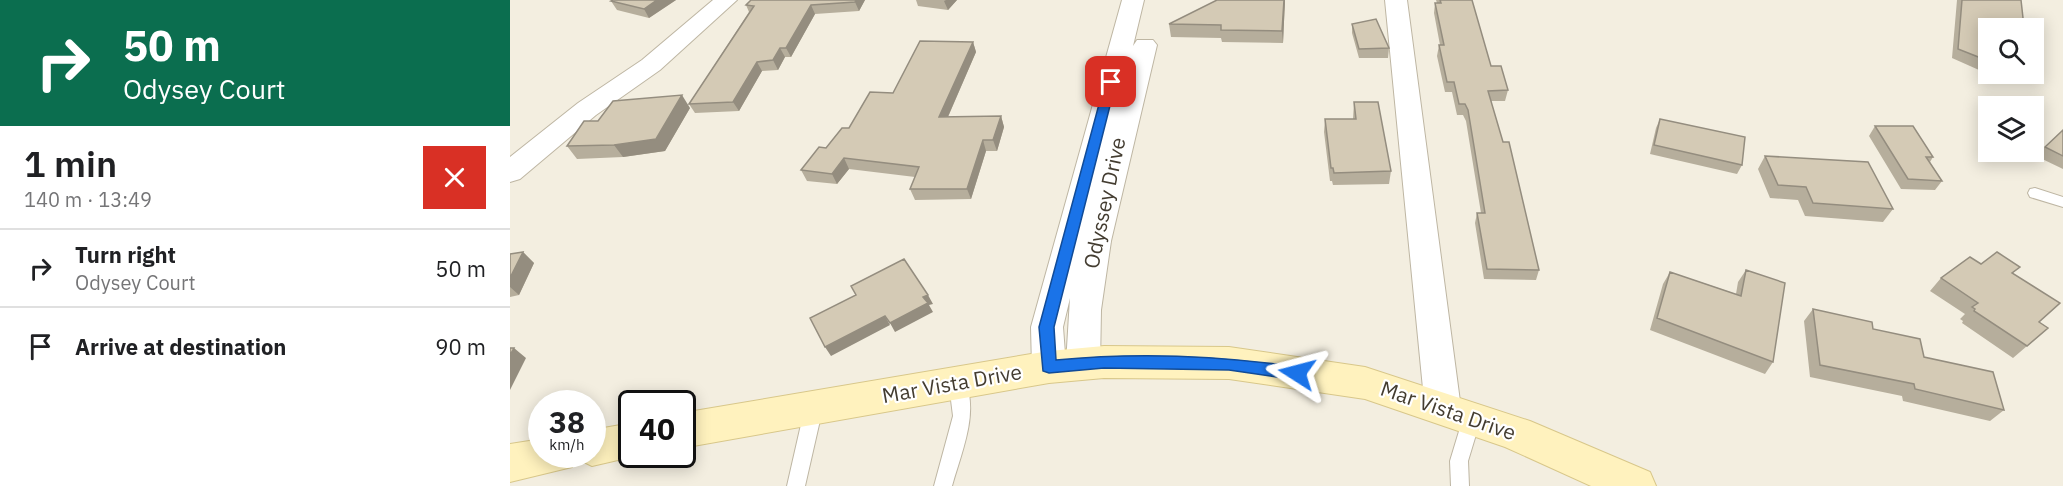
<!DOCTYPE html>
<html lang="en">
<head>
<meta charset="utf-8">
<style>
	:root { --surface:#fff; --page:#f6f6f6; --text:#202124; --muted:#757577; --line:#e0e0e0 }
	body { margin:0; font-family:"IBM Plex Sans",sans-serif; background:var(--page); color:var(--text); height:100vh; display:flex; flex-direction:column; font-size:22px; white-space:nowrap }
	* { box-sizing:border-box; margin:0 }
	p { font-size:20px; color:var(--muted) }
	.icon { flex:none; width:33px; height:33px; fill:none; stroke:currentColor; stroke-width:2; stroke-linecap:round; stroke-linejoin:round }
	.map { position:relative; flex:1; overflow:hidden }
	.side { display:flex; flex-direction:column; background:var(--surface); width:510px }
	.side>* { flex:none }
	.banner { background:#0b6e4f; color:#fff; overflow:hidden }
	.tools { position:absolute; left:1468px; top:18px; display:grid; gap:12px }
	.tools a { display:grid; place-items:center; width:66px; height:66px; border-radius:0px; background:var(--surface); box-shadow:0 3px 15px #0003; font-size:30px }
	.speed { position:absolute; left:18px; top:390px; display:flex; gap:12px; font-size:30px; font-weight:700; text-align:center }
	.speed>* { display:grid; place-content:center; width:78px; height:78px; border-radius:50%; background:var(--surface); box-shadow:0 3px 15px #0003; line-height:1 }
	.speed small { font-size:15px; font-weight:400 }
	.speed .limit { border:3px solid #111; border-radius:9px; background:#fff; color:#111 }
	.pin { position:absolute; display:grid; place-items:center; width:51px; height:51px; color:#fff; margin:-26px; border-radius:12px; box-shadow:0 3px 9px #0006 }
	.me { position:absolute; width:66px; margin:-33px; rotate:279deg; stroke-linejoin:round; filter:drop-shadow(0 0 4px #0008) }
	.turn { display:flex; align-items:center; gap:21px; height:126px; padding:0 24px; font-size:27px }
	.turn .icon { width:78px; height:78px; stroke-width:2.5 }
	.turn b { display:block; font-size:42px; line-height:51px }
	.round { display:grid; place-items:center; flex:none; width:63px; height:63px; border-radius:0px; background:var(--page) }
	.head { display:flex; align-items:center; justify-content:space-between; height:102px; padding:0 24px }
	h1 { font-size:36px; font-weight:600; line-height:45px }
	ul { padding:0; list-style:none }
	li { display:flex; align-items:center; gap:18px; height:78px; padding:0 24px; border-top:2px solid var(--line) }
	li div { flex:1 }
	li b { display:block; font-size:22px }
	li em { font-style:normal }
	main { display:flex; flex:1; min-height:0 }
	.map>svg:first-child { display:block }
</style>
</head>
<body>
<main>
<section class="side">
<div class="banner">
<div class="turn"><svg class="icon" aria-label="right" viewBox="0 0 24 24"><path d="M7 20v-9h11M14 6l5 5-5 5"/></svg><div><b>50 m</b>Odysey Court</div></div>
</div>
<div class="head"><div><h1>1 min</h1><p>140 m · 13:49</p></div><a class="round" style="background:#d93025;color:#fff"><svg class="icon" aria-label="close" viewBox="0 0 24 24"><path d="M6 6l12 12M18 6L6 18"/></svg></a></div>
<ul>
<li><svg class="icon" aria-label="right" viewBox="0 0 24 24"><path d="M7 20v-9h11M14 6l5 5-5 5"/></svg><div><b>Turn right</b><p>Odysey Court</p></div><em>50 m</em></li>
<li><svg class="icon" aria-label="arrive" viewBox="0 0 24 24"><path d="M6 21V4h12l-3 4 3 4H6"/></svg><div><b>Arrive at destination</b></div><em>90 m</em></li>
</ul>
</section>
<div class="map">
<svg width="1553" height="486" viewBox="0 0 1553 486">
	<rect width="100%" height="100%" fill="#f3eee0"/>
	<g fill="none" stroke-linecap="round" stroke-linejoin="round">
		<defs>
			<path id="lane" d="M1525 188 1553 197V207L1520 197 1518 193 1520 189Z
				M448 377 454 379C470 412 451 453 442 486H424L443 416 439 384 442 379Z
				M304 399 310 402 313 407 295 486H277L295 407 298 402Z
				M962 410 968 412 971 418 958 461 959 486H941L940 461 953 418 956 412Z"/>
			<path id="street" d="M203 0H227L150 70 86 115 10 179 0 182V157L68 103 132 60Z
				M612 0H634L623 46 627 40H643L647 45 601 241 591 310 590 364 585 374 573 378 561 374 556 364 560 298 553 327 556 367 551 377 539 381 527 377 522 367 521 327Z
				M875 0H897L951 409 945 420 933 424 921 420 915 409Z"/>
			<path id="secondary" d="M594 346 719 347 855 367 1020 421 1140 472 1146 486H1081L995 447 855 399 719 379 594 378 539 383 172 448V413L539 351Z
				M122 423V454H134L82 466 66 458 62 467 0 482V444L32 439V454H82V430Z"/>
		</defs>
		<!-- lane casing -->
		<use href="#lane" stroke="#beb6a3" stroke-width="2"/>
		<!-- street casing -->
		<use href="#street" stroke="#beb6a3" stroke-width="2"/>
		<!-- secondary casing -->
		<use href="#secondary" stroke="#d8c78a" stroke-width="2"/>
		<!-- lane -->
		<use href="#lane" fill="#fff" fill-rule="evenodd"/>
		<!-- street -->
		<use href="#street" fill="#fff" fill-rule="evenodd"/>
		<!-- secondary -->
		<use href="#secondary" fill="#fff2be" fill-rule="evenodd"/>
	</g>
	<!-- wall -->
	<path fill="#b6ae9c" d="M166 0 139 18 107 10 101 1Z
		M241 0H355L349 11 305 14 281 57H275L268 70 252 71 229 111 185 113 179 104 239 12 236 5Z
		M406 0H447L438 10 408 6Z
		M707 0H775L773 43 712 42 711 38 661 37 659 24Z
		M926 0H962L981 66 998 90 995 101H981L1029 270 1026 280 974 279 965 223 967 213H971L956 121 953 115H947L942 92H935L927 56 929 45H930L924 13 925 3H927Z
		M1447 0H1511L1479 58 1469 70 1442 58Z
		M842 24 879 48 878 58H849L842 33Z
		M463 42 466 52 438 117 491 116 494 127 487 151H476L461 199 405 200 400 189 405 177 339 169 327 184 297 181 291 170 316 148 383 93Z
		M844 102 881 171 879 184 823 185 822 181H820L814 132 815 119H843Z
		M180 108 155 151 113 157 67 159 57 146 88 121Z
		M1150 119 1232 165 1227 174 1140 154 1146 128Z
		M1365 126 1423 157 1420 162 1432 181 1425 190 1391 189 1359 136Z
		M1553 130V169L1526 156 1535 147Z
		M1255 156 1383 209 1373 222 1295 216 1288 200 1260 198 1248 169Z
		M13 252 24 263 9 295 0 297V254Z
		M1471 264 1510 267 1503 273 1529 322 1538 328 1503 358 1452 323 1453 321 1450 319 1455 314 1420 291 1431 278Z
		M1236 270 1263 362 1255 374 1140 330 1153 284 1160 272 1226 294 1228 282Z
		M1303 309 1363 329 1414 357 1494 410 1480 421 1393 401 1392 396 1300 377 1294 321Z"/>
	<!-- shaded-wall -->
	<path fill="#948d7f" d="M147 0H166L139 18 134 9Z
		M346 0H355L349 11 345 2Z
		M436 0H447L438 10 434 1Z
		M774 0H775L773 43 772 31Z
		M301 5 305 14 281 57 276 48Z
		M463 42 466 52 433 128 429 117Z
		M270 48 275 57 268 70 263 60Z
		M247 62 252 71 229 111 223 102Z
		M172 95 180 108 155 151 113 157 104 145Z
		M491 116 494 127 487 151 483 140Z
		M473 140 476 151 461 199 457 189Z
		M334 158 339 169 327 184 322 174Z
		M13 252 24 263 9 295 0 287V278Z
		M418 295 423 304 419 305 423 312 385 332 380 323 413 297Z
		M375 316 380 325 321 356 315 347Z
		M4 348 16 358 0 390V355Z"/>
	<!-- building -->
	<path fill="#d4cab5" stroke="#948d7f" stroke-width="1.5" d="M103 0H147L134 9 101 1Z
		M241 0H346L345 2 301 5 276 48H270L263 60 247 62 223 102 179 104 244 6 236 5Z
		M707 0H774L772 31 711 30V25L659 24Z
		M930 0H962L981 66H991L998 90 978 91 993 142H999L1029 270 977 269 967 213H975L958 110 955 104H949L944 82H937L929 45H934L925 3H931Z
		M1452 0H1511L1513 18 1503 28H1479V57L1476 60 1448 49Z
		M866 19 879 48 849 49 842 24Z
		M410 41 463 42 429 117 491 116 483 140H473L457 189H400L409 167 334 158 322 174 291 170 309 147 316 148 332 128H339L360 92 383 93Z
		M172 95 146 139 104 145 57 146 74 121H88L103 101Z
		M844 102H868L881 171 824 173 823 168H821L815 119H846Z
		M1150 119 1235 137 1232 165 1144 145Z
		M1365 126H1403L1423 157H1416L1432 181 1398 179Z
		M1553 130V156L1535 147Z
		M1255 156 1358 162 1383 209 1303 203 1296 187 1268 185Z
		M13 252 0 278V254Z
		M1487 252 1510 267 1502 273 1550 303 1529 322 1538 328 1517 346 1464 311 1465 309 1462 307 1468 303 1431 278 1460 257 1471 264Z
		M394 259 418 295 413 297 418 303 380 323 375 316 315 347 300 318 346 295 341 286Z
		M1236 270 1275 283 1263 362 1147 318 1160 272 1231 296Z
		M1303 309 1362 322 1363 329 1410 339 1414 357 1483 372 1494 410 1405 389 1404 384 1310 365Z
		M0 348H4L0 355Z"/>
	<!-- route -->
	<path fill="#1a73e8" stroke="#114b97" stroke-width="1.5" d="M601 78 606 82 544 327 546 360C628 352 706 355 787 367L793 369 795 373 793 378 787 380 719 370 594 368 539 373 533 371 529 327 595 82Z"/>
	<g text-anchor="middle" stroke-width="4.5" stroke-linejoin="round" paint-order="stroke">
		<!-- street labels -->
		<g font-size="21" fill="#443d31" stroke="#fff">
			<text transform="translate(595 203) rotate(-78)" y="7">Odyssey Drive</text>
			<text transform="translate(442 384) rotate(-10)" y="7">Mar Vista Drive</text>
			<text transform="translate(938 411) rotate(19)" y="7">Mar Vista Drive</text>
		</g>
	</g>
</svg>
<div class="tools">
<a><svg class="icon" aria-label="search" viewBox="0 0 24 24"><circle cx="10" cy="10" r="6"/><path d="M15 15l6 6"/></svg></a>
<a><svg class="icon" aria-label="layers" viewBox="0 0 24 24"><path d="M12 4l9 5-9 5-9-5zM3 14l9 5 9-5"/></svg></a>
</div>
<div class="speed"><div>38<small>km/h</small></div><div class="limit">40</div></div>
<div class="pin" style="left:601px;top:82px;background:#d93025"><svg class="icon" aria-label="arrive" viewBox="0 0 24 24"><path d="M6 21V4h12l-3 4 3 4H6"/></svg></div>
<svg class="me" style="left:787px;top:373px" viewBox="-20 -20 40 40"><path d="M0-17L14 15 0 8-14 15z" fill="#1a73e8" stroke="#fff" stroke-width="4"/></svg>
</div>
</main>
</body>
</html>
